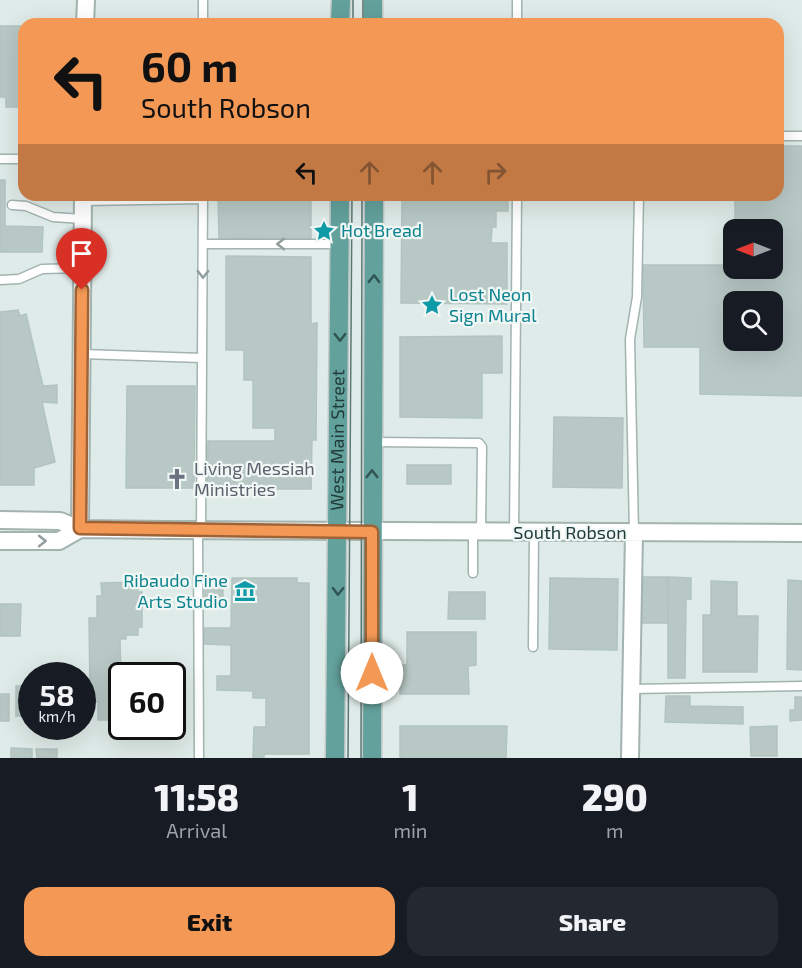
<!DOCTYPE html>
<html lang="en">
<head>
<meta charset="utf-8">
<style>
	:root { --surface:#171b24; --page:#242831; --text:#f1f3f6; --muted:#9ea1a6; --accent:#f39855 }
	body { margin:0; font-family:"Exo 2",sans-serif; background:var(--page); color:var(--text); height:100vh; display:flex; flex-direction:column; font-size:22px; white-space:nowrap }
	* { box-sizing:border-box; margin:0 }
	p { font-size:20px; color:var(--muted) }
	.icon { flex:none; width:33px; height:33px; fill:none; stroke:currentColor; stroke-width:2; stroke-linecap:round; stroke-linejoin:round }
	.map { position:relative; height:758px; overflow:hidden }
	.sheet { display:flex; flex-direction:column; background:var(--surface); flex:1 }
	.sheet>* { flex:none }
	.banner { position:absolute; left:18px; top:18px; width:766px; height:183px; border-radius:18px; box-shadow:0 6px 24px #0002; background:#f39855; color:#111; overflow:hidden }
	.needle { width:39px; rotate:270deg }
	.fabs { position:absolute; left:723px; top:219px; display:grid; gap:12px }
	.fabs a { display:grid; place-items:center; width:60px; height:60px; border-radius:12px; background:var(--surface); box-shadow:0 6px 24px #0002; font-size:30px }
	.speed { position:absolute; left:18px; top:662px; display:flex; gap:12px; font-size:30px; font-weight:700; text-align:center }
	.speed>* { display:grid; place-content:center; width:78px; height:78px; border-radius:50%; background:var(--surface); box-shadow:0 6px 24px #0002; line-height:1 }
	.speed small { font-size:15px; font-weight:400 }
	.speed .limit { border:3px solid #111; border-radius:9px; background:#fff; color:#111 }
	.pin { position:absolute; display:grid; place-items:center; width:51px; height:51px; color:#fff; margin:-62px -26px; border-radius:50% 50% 50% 0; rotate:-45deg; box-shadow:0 0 6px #0007 }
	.pin .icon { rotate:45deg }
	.me { position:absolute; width:66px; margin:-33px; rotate:0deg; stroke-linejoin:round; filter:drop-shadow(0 0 4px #0008) }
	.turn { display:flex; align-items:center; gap:21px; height:126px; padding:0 24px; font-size:27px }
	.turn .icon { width:78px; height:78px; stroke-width:2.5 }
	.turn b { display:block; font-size:42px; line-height:51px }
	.lanes { display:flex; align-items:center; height:57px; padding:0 24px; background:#0003; justify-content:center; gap:30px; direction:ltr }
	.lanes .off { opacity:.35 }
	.eta { display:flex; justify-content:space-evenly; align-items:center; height:102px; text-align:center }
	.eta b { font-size:36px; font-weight:800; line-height:42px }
	.cta { display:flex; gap:12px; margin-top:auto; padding:12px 24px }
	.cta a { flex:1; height:69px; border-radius:18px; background:var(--accent); color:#111; font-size:24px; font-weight:800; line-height:69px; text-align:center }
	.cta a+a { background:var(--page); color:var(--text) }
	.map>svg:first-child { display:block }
</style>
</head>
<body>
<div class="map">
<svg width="802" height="758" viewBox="0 0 802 758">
	<rect width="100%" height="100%" fill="#dfebe8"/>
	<!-- building -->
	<path fill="#b8c8c4" stroke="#b2c4c0" stroke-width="1.5" fill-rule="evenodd" d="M608 22 707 23V24H608Z
		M527 23H604V24H527Z
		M0 26H24V107H6V97H0Z
		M778 146H802V396L700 394V347H644L643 265H726L727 249H734V268H772V230H735V195H778ZM734 302H772V340H734Z
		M0 180H5V226L43 227 42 252H0Z
		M218 195H311V239L219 238Z
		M402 195H508V211H496V227H492L491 243H507V304L401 303Z
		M226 256 311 257V324L317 323 316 440H312L311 489H207L208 441H275V428H253V380H244V350H226Z
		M18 310 20 316 26 314 43 386 57 385V403L42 402 55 462 34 468V485H0V312Z
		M502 336V373H482V418L400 417V337Z
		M127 386H195L194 488H126Z
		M554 417 623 418 622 488 553 487Z
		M407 465H451V484H407Z
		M641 577H667L668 623H639Z
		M668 577 691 578V599H686L685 678H668Z
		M205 578 223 579V605H205Z
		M232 578H297V583H309V754H264V758H253L254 727H266V698H253V691L217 690V676H231V645L204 644V628H231Z
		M550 578 618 579 617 650 549 649Z
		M788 580 802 581V670L787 669Z
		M711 581 737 582V616H758L757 672H703V615H711Z
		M138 582V592H142V627H138V635H126V639H120L122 720H98V702H94V690H90L89 618H97V596H102L101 583Z
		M449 592H485V619H448Z
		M0 604H21L20 636H0Z
		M407 632H476V665L468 666 469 694H400V665H407Z
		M16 686H32V716H16Z
		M0 694H9V721H0Z
		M666 696H690V706L743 707V724L665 722Z
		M795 697H802V720L790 721V710H795Z
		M400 726H507L506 758H400Z
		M777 726V756H751L750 727Z
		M11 748 32 749V758H11Z
		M36 749H57V758H37Z"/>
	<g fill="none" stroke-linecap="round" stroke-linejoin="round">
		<defs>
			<path id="lane" d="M517 0V24
				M203 24V0
				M778 136H802
				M0 159H24
				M83 201 203 199
				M12 205 26 206 53 217 83 219
				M203 244H339
				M0 280 19 279 42 269 83 268
				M82 354 202 358
				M372 442 479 443 482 447 481 532
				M198 530 199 758
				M201 530 203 195
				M514 533 517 195
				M634 533 630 339 637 297 639 195
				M473 573V533
				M533 647 534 533
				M631 689 802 686"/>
			<path id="street" d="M85 24 86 0
				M0 520 60 521 80 529 167 530 802 533
				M80 529 83 195
				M0 541H59L80 529
				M630 758 634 533"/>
			<g id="primary">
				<path d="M340 24 341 0"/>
				<path d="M373 24V0"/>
				<path id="s1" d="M335 758 340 195"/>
				<path d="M372 758 374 195"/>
			</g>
		</defs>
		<!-- lane casing -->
		<use href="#lane" stroke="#a2b3b0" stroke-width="11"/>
		<!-- street casing -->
		<use href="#street" stroke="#a2b3b0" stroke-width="20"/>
		<!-- primary casing -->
		<use href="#primary" stroke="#c1c8c8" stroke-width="21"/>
		<!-- lane -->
		<use href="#lane" stroke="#fff" stroke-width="8"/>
		<!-- street -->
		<use href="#street" stroke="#fff" stroke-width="16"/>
		<!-- primary -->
		<use href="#primary" stroke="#63a19c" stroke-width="18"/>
		<!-- tram -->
		<path stroke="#5a7774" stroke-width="1.5" d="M353 24V0
			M363 24V0
			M348 758 352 195
			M361 758 362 195"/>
	</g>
	<!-- one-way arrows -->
	<defs><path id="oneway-chevron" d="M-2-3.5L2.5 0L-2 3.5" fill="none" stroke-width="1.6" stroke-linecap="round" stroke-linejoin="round" transform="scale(1.5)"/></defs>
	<g stroke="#909d9c">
		<use href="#oneway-chevron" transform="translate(281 244) rotate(180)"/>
		<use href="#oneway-chevron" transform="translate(203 274) rotate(90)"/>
		<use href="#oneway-chevron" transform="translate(42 541)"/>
	</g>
	<g stroke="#315452">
		<use href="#oneway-chevron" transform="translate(374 279) rotate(-89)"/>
		<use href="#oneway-chevron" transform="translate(340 337) rotate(90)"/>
		<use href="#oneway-chevron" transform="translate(372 474) rotate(-90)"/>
		<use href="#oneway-chevron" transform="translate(338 591) rotate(91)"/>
	</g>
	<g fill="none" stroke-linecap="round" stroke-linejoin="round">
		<defs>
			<path id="route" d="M82 290 80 528 372 532V673"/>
		</defs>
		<!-- route casing -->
		<use href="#route" stroke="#9e6337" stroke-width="15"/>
		<!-- route -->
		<use href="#route" stroke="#f39855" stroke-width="10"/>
	</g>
	<!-- icons -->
	<defs>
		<symbol id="sight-bare" viewBox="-9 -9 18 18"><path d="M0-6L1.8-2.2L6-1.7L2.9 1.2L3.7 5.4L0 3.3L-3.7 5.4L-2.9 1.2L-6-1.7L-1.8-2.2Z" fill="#0f9aa8" stroke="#f0f7f5" stroke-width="2.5" paint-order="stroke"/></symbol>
		<symbol id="church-bare" viewBox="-9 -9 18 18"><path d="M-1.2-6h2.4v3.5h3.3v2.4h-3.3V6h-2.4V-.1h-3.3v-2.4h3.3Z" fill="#6b7280" stroke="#f0f7f5" stroke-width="2.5" paint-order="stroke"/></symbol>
		<symbol id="museum-bare" viewBox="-9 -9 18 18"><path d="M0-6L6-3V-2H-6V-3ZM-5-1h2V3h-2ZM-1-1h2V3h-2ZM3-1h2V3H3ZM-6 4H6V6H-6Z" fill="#0f9aa8" stroke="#f0f7f5" stroke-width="2.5" paint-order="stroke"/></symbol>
	</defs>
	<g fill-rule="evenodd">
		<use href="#sight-bare" x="309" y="216" width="30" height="30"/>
		<use href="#sight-bare" x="417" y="290" width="30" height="30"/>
		<use href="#church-bare" x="162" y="464" width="30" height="30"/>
		<use href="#museum-bare" x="230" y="576" width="30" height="30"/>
	</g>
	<g text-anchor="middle" stroke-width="4.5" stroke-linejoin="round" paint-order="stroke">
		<!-- culture labels -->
		<g font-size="18" fill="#0d838f" stroke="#f0f7f5" text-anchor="start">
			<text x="341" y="237">Hot Bread</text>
			<text x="449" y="301">Lost Neon<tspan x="449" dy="21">Sign Mural</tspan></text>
			<text x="228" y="587" text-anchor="end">Ribaudo Fine<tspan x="228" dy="21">Arts Studio</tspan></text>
		</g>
		<!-- street labels -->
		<g font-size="18" fill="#203b39" stroke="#f0f7f5">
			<text dy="6" stroke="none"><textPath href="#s1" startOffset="318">West Main Street</textPath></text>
			<text x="570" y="539">South Robson</text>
		</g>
		<!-- worship labels -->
		<g font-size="18" fill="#5b616d" stroke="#f0f7f5" text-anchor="start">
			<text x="194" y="475">Living Messiah<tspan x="194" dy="21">Ministries</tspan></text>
		</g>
	</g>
</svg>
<div class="fabs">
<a><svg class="needle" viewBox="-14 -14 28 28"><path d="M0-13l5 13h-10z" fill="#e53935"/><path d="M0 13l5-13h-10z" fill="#9ea1a6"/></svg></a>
<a><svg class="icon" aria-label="search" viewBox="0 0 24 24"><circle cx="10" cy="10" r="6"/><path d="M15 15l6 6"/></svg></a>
</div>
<div class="speed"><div>58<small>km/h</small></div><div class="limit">60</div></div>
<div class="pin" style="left:82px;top:290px;background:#d93025"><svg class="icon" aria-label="arrive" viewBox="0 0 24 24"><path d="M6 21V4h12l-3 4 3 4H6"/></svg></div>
<svg class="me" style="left:372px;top:673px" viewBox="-20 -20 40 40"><circle r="19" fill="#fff"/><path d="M0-13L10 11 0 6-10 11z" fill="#f39855"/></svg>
<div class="banner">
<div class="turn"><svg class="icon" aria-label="left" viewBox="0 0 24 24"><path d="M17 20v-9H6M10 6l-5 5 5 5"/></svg><div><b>60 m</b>South Robson</div></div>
<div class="lanes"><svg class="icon" aria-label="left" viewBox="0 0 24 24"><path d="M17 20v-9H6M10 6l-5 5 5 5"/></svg><svg class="icon off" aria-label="ahead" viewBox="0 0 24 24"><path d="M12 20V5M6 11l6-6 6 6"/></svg><svg class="icon off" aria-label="ahead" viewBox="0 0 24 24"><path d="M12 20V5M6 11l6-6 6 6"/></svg><svg class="icon off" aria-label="right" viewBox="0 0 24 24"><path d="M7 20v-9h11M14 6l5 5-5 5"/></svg></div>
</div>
</div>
<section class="sheet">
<div class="eta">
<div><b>11:58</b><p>Arrival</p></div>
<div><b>1</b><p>min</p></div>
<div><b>290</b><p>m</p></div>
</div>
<div class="cta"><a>Exit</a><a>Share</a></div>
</section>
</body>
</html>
